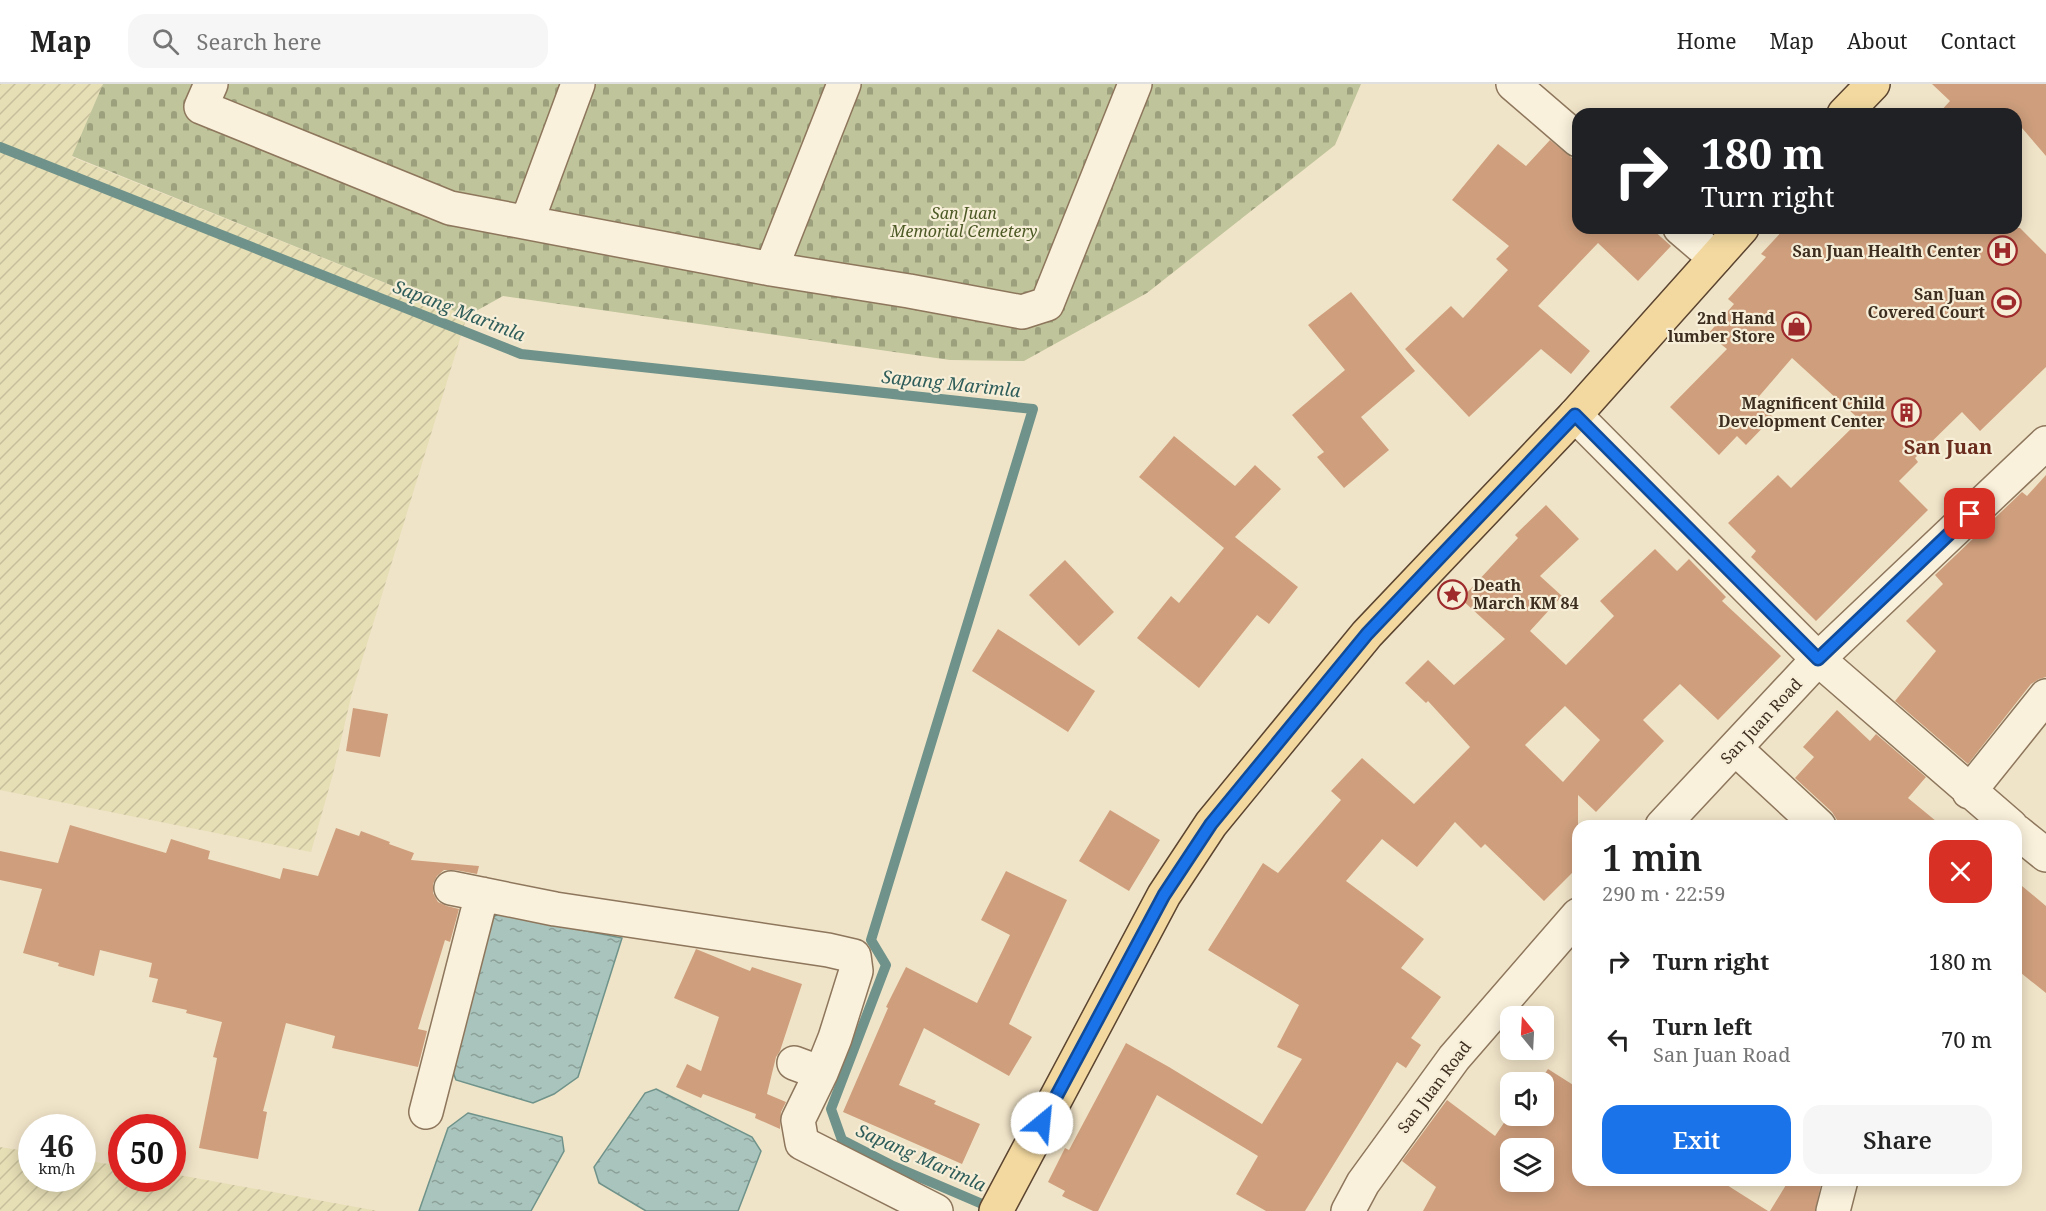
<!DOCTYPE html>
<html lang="en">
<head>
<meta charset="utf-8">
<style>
	:root { --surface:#fff; --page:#f6f6f6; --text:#222; --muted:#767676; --line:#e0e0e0; --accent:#1a73e8 }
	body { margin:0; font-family:"Noto Serif",serif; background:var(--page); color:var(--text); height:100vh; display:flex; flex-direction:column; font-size:22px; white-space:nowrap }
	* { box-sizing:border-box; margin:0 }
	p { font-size:20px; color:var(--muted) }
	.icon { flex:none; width:33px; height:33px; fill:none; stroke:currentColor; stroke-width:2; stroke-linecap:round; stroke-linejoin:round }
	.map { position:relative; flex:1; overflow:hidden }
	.panel { position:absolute; left:1572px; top:736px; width:450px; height:366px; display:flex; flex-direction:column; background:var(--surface); border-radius:18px; box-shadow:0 3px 15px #0003 }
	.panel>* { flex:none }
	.top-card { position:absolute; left:1572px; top:24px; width:450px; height:126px; border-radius:18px; box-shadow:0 3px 15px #0003; background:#202124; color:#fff; overflow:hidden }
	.needle { width:39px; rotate:342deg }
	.buttons { position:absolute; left:1500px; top:922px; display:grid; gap:12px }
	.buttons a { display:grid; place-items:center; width:54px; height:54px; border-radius:12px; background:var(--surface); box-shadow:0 3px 15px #0003; font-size:30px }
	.speed { position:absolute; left:18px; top:1030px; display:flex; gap:12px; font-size:30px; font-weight:700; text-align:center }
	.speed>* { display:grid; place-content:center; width:78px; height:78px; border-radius:50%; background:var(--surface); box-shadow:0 3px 15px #0003; line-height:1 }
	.speed small { font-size:15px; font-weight:400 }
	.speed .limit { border:9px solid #d22; background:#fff; color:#111 }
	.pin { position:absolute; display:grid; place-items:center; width:51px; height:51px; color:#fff; margin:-26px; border-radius:12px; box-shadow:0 3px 9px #0006 }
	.me { position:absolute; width:66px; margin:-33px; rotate:28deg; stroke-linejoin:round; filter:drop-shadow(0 0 4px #0008) }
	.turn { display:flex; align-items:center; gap:21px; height:126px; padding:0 30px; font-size:27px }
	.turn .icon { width:78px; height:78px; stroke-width:2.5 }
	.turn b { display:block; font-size:42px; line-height:51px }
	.round { display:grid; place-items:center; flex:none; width:63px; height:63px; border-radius:18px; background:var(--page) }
	.headline { display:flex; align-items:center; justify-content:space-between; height:102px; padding:0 30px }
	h1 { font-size:36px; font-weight:600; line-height:45px }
	.primary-button { display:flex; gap:12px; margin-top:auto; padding:12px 30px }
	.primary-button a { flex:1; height:69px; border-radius:18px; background:var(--accent); color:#fff; font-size:24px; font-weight:600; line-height:69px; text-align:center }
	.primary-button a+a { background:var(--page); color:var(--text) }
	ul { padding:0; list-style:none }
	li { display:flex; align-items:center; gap:18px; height:78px; padding:0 30px }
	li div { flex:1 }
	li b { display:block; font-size:22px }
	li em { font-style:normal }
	header { display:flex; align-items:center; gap:36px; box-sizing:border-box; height:84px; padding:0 30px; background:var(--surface); border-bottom:2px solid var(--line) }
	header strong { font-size:28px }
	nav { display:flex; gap:33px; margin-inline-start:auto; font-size:21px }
	.search { width:420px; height:54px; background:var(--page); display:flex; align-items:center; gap:15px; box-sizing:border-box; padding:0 21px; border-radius:18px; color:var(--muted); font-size:22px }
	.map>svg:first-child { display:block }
</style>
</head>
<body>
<header>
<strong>Map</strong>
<div class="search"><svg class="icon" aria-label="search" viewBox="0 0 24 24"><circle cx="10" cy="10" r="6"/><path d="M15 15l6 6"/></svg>Search here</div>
<nav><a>Home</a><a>Map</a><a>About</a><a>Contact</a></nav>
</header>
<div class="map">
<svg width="2046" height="1127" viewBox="0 0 2046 1127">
	<defs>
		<pattern id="farmland-furrows" width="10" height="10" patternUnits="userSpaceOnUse" patternTransform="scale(1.5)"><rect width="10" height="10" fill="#e6deb5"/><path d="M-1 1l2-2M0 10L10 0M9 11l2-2" fill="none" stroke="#c6bf9b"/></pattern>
		<pattern id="cemetery-stones" width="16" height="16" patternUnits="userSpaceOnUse" patternTransform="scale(1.5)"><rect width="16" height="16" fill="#bfc49a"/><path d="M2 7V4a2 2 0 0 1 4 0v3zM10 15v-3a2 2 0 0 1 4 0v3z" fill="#9ca07d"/></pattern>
		<pattern id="water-ripples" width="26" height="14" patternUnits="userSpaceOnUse" patternTransform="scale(1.5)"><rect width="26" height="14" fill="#a9c4bc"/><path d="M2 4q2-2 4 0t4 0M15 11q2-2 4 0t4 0" fill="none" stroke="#8ba098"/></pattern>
	</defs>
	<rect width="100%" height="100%" fill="#f0e4c8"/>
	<!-- farmland -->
	<path fill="url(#farmland-furrows)" d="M0 0H103L72 73 467 232 352 609 333 690 311 768 0 706Z
		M0 1063 31 1068 32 1095H82L83 1076 121 1082 122 1095H172L173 1090 378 1127H0Z"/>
	<!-- cemetery -->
	<path fill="url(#cemetery-stones)" d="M103 0H1361L1335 61 1147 209 1024 277 950 276 503 212 467 232 72 72Z"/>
	<!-- water -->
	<path fill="url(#water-ripples)" stroke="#6f938a" stroke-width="1.5" d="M499 830 622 854 578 993 554 1010 533 1019 456 996 451 983 488 835Z
		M656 1005 752 1053 761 1067 738 1127H646L599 1099 594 1083 645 1009Z
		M468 1029 562 1053 564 1067 531 1127H419L448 1044Z"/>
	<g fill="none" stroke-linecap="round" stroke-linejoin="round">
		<!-- stream -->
		<path stroke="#6f938a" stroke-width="10" d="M0 63 521 270 1033 325 871 856 886 881 831 1025 842 1056 891 1081 994 1125"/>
	</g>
	<!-- building -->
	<path fill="#cf9f7d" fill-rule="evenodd" d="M1932 0H2046V72L2016 37V30H1938L1950 17Z
		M1550 56 1578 79V144H1651L1671 162 1638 197 1598 159 1538 222 1590 267 1571 290 1541 265 1469 333 1405 265 1451 222 1463 234 1508 186 1496 175 1509 162 1452 116 1498 60 1526 82Z
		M1785 144H2020L2046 170V283L1980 347 1962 328 1915 374 1918 378 1899 397 1928 426 1816 537 1751 473 1756 467 1728 439 1778 391 1791 404 1860 336 1792 274 1755 317 1773 333 1746 361 1737 352 1719 371 1670 323 1727 265 1708 250 1734 220 1728 215 1766 173 1761 170Z
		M1351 208 1415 287 1361 333 1389 366 1344 404 1317 373 1324 368 1292 331 1345 286 1308 241Z
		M1174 352 1235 402 1255 381 1281 405 1235 453 1298 503 1269 540 1257 531 1199 604 1137 554 1171 512 1179 519 1224 464 1139 393Z
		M2046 391V593L2039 595 2031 600 1968 680 1895 617 1936 567 1906 537 1943 500 1935 491 2022 408 2027 412Z
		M1546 421 1579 455 1540 492 1562 512 1530 547 1566 581 1614 532 1600 517 1655 465 1677 487 1689 475 1726 513 1722 517 1781 572 1718 636 1680 600 1643 636 1664 657 1596 728 1578 711V783L1544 817 1485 760 1481 764 1455 738 1417 783 1382 755 1346 797 1424 855 1401 884 1441 913 1411 954 1421 961 1406 984 1397 978 1305 1127H1266L1236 1110 1258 1072 1157 1011 1098 1127H1093L1062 1112 1065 1107 1048 1098 1065 1064 1069 1066 1126 959 1169 983 1262 1040 1302 975 1277 963 1299 921 1208 866 1263 779 1278 789 1341 716 1331 707 1362 674 1414 720 1470 663 1428 617 1426 619 1405 599 1428 576 1454 601 1505 555 1461 515 1518 454 1515 451ZM1565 622 1600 656 1563 698 1525 661Z
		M1065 476 1114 528 1079 562 1029 511Z
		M998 545 1095 607 1068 648 972 587Z
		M353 624 388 630 380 673 346 667Z
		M1837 626 1870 657 1876 650 1926 693 1908 714 1942 742H1837V736L1832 728 1795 694 1814 673 1803 663Z
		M1110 726 1160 756 1129 807 1079 777Z
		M70 741 166 769 171 755 210 767 208 775 280 795 283 784 318 792 336 744 359 752 361 747 390 758 389 760 414 769 411 776 479 782 477 790 455 786H444L437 792 433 800V809L438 818 447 822 459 825 450 858 445 856 418 945 427 947 418 983 332 964 335 952 286 939 263 1027 267 1028 258 1075 199 1064 217 974 213 973 222 938 186 929 187 926 152 918 158 895 149 893 152 879 100 866 94 892 58 882 59 879 23 869 42 805 0 796V767L58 779Z
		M1006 787 1067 816 1009 940 1032 953 1009 992 924 944 899 1001 936 1017 934 1020 980 1040 962 1080 843 1028 888 924 886 923 906 883 977 919 1010 851 981 836Z
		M2016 797 2046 822V909L2016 885Z
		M696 865 750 887 752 883 802 900 780 967 776 973 767 1010 786 1018 781 1028 780 1045 755 1034 756 1030 703 1010 701 1014 676 1003 687 980 701 987 719 933 674 914Z
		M1548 985 1578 1004V1096H1719L1768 1127H1423L1436 1103 1402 1077 1447 1016 1495 1052 1510 1030V1040L1516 1032H1544V999H1539ZM1510 1065H1544V1098H1510Z
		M1789 1096H1822L1815 1127H1770Z"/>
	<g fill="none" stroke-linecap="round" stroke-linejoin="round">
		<defs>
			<path id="minor" d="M211 0 201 23 450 124 771 185 909 207 1022 228 1047 220 1135 0
				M1513 0 1578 56
				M527 138 578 0
				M1680 144 1715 174
				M771 185 844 0
				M1575 331 1818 575 2011 742
				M1736 665 1819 742
				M1969 708 2046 612
				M1662 742 1818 575 2046 359
				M2016 747 2046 771
				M451 804 555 825 828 866 854 872 856 887 835 954 821 989 798 1036 802 1059 936 1127
				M794 979 821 989
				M426 1028 482 810
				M1348 1127 1363 1099 1454 974 1578 831
				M1833 1127 1841 1096"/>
			<path id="major" d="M1844 30 1873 0
				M996 1127 1164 811 1211 740 1367 550 1575 331 1742 144"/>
		</defs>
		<!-- minor casing -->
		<use href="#minor" stroke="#8d765c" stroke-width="36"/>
		<!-- major casing -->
		<use href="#major" stroke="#5b4430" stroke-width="36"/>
		<!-- minor -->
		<use href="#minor" stroke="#faf1dc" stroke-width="33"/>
		<!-- major -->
		<use href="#major" stroke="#f3d9a0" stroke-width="33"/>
	</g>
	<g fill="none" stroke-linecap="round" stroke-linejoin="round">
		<defs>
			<path id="route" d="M1042 1039 1164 811 1211 740 1367 550 1575 331 1818 575 1970 430"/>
		</defs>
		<!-- route casing -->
		<use href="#route" stroke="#114b97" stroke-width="15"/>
		<!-- route -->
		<use href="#route" stroke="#1a73e8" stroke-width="10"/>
	</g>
	<!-- icons -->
	<defs>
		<symbol id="hospital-ring" viewBox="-11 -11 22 22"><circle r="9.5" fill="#f7eed8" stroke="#9e2a2b" stroke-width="1.5"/><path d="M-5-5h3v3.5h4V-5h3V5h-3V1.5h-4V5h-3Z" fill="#9e2a2b"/></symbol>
		<symbol id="stadium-ring" viewBox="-11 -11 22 22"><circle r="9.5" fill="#f7eed8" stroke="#9e2a2b" stroke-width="1.5"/><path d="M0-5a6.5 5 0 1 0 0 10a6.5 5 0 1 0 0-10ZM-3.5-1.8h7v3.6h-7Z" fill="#9e2a2b"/></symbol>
		<symbol id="shop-ring" viewBox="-11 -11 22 22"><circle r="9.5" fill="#f7eed8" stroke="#9e2a2b" stroke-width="1.5"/><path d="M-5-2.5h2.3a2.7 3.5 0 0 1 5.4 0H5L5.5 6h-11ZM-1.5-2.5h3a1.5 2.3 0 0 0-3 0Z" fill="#9e2a2b"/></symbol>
		<symbol id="building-ring" viewBox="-11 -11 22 22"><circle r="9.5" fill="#f7eed8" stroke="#9e2a2b" stroke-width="1.5"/><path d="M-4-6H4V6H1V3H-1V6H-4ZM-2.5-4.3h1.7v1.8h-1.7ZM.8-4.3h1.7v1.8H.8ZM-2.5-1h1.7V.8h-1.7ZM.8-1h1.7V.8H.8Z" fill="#9e2a2b"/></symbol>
		<symbol id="sight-ring" viewBox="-11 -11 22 22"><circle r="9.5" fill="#f7eed8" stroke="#9e2a2b" stroke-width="1.5"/><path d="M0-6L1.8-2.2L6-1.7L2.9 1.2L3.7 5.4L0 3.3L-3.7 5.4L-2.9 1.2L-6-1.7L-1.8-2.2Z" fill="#9e2a2b"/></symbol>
	</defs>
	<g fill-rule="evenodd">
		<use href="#hospital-ring" x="1986" y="150" width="33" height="33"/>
		<use href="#stadium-ring" x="1990" y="202" width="33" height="33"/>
		<use href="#shop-ring" x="1780" y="226" width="33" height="33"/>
		<use href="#building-ring" x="1890" y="312" width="33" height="33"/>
		<use href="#sight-ring" x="1436" y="494" width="33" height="33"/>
	</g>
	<g text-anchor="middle" stroke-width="4.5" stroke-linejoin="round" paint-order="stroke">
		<!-- park labels -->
		<g font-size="16" font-style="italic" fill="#4d5a26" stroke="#f7eed8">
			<text x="964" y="135">San Juan<tspan x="964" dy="18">Memorial Cemetery</tspan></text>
		</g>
		<!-- poi labels -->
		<g font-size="16" font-weight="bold" fill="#3d2e20" stroke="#f7eed8" text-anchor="end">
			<text x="1981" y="173">San Juan Health Center</text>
			<text x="1985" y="216">San Juan<tspan x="1985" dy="18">Covered Court</tspan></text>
			<text x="1775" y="240">2nd Hand<tspan x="1775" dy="18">lumber Store</tspan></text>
			<text x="1885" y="325">Magnificent Child<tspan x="1885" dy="18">Development Center</tspan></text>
			<text x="1473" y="507" text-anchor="start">Death<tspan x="1473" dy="18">March KM 84</tspan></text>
		</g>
		<!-- street labels -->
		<g font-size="16" fill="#3d2e20" stroke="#f7eed8">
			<text transform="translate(1761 637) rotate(-47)" y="6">San Juan Road</text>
			<text transform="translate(1434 1003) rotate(-53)" y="6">San Juan Road</text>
		</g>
		<!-- water labels -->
		<g font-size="18" font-style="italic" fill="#2f5d5a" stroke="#f7eed8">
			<text transform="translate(459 227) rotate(21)" y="6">Sapang Marimla</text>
			<text transform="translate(951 300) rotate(6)" y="6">Sapang Marimla</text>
			<text transform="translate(921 1074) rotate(24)" y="6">Sapang Marimla</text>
		</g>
		<!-- quarter labels -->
		<g font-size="20" font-weight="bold" fill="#6b2e1e" stroke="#f7eed8">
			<text x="1948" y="370">San Juan</text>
		</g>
	</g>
</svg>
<div class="buttons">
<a><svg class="needle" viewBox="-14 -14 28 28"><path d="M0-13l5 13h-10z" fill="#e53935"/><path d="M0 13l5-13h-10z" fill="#767676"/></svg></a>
<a><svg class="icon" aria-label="sound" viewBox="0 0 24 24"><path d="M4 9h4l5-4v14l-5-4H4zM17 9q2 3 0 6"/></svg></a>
<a><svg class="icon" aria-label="layers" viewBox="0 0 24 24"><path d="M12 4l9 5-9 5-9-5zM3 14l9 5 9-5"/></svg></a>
</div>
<div class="speed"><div>46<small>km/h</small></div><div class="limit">50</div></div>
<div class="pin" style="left:1970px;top:430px;background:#d93025"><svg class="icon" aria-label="arrive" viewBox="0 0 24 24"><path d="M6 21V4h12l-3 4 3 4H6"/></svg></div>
<svg class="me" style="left:1042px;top:1039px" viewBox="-20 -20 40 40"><circle r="19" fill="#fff"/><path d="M0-13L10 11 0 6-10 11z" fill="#1a73e8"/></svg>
<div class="top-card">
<div class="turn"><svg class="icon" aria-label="right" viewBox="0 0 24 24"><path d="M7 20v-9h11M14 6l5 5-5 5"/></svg><div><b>180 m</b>Turn right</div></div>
</div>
<section class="panel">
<div class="headline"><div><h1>1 min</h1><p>290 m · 22:59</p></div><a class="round" style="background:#d93025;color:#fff"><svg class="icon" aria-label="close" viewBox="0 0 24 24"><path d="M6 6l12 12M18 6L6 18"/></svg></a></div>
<ul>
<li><svg class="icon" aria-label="right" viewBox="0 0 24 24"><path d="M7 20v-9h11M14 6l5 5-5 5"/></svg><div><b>Turn right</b></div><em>180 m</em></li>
<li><svg class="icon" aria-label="left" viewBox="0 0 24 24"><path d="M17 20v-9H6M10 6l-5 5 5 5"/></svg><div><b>Turn left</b><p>San Juan Road</p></div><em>70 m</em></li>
</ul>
<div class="primary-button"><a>Exit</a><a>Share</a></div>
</section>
</div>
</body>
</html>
